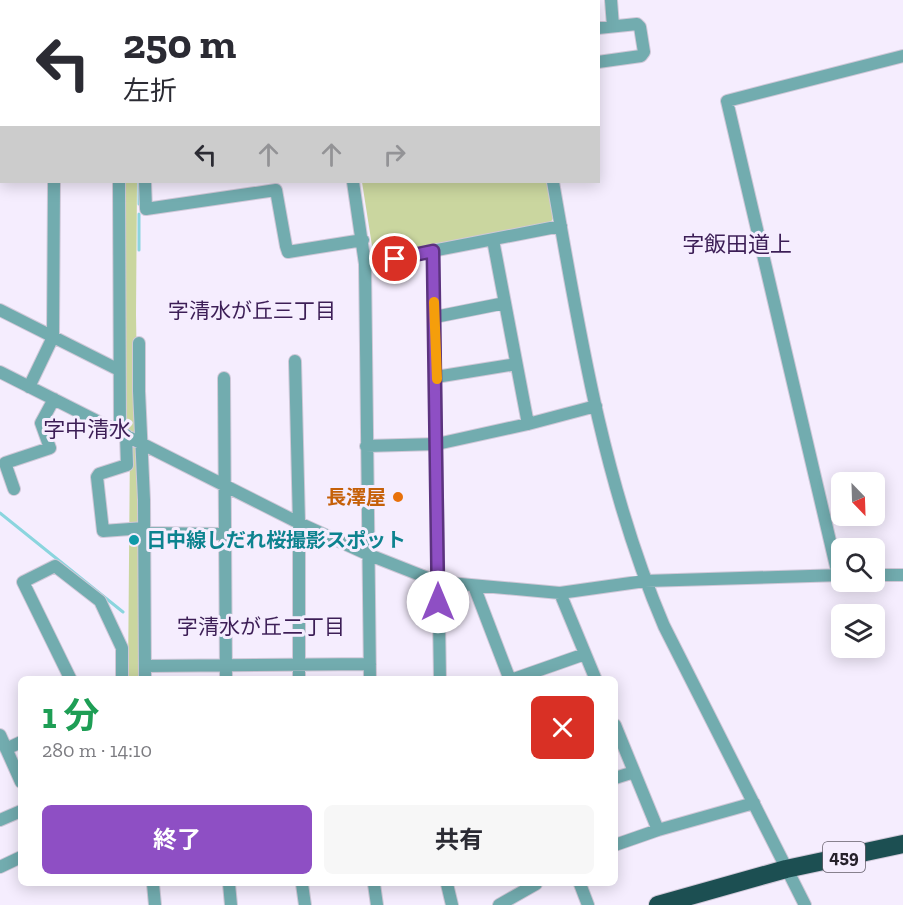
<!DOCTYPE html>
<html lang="ja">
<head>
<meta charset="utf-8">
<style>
	:root { --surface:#fff; --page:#f7f7f7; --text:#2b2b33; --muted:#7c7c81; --accent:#8e4fc4 }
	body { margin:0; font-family:"Zilla Slab","Noto Sans JP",serif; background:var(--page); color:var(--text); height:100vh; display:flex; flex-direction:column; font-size:22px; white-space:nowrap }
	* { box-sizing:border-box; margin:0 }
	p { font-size:20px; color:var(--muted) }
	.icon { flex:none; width:33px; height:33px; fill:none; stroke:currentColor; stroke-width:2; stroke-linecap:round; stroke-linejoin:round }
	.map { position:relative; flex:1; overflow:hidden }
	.sheet { position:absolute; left:18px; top:676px; width:600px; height:210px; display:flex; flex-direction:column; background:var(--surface); border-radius:9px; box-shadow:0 3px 15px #0003 }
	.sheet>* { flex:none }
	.hud { position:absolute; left:0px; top:0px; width:600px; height:183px; box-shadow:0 3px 15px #0003; background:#fff; color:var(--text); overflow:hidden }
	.needle { width:39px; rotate:157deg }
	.buttons { position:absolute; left:831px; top:472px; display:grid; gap:12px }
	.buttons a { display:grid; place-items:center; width:54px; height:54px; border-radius:9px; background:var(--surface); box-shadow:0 3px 15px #0003; font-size:30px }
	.pin { position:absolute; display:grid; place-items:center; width:51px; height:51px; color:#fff; margin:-26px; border:3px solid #fff; border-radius:50%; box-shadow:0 2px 6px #0007 }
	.me { position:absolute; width:66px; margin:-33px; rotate:0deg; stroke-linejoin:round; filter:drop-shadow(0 0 4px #0008) }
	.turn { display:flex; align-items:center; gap:21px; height:126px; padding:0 24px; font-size:27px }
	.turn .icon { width:78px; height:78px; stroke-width:2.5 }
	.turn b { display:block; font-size:42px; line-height:51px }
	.lanes { display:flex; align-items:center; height:57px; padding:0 24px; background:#0003; justify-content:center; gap:30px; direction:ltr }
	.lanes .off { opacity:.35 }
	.round { display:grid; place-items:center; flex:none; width:63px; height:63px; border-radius:9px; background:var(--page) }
	.headline { display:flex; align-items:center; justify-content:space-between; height:102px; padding:0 24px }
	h1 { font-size:36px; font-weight:700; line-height:45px; color:#1e9e55 }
	.primary-button { display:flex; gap:12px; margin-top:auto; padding:12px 24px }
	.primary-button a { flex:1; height:69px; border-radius:9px; background:var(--accent); color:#fff; font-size:24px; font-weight:700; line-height:69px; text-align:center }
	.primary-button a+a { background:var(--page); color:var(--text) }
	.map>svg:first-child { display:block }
</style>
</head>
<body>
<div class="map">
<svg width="903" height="905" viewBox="0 0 903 905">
	<rect width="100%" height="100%" fill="#f5edfe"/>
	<!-- green -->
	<path fill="#cad69f" d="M123 182H137L136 315 138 433 135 434 127 431 125 427Z
		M362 182H549L553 218 550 224 378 259 373 252Z
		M130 441 137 445 142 679 128 680Z"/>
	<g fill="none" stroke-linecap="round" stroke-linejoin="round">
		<!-- stream -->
		<path stroke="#8bd5de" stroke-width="3" d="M341 0V2
			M138 2V0
			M139 204V182
			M139 214V250
			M0 513 123 612"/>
		<defs>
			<path id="minor" d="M53 0V2
				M118 0V2
				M146 0V2
				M248 0V2
				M321 0V2
				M528 0V2
				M611 0 613 26
				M213 2 222 0
				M598 28 637 24 640 27 644 52 641 56 598 62
				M0 49H2
				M0 169H2
				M119 182 120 433
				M145 182 146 209 276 190 286 246 288 252 363 240
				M353 182 365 264 370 680
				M553 182C579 331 604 486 664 626L805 905
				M493 240 528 424
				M433 251 440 680
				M365 264 561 226
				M0 310 119 370
				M435 317 505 303
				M139 343V391L144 500 145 680
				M295 361 299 523V680
				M0 372 299 523 367 554 438 582 560 593 645 581 842 575
				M436 377 516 364
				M224 378 226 680
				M29 387 53 337 54 182
				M126 435 127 465 99 474 97 477 103 531 144 528
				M366 446 437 444 528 424 596 406
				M14 489 5 463 50 448 41 423 54 399
				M144 533 225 534
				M838 575 727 101 903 56
				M874 575H903
				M474 586 510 680
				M560 593 596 680
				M145 666 370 664
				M71 680 23 582 55 566 100 601 122 648V680
				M511 680 585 654
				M615 725 658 830
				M0 735 21 782
				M6 749 21 742
				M615 778 634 772
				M0 820 21 811
				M615 845 658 830 754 803
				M0 867 21 857
				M153 884 155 905
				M229 884 231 905
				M302 884 305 905
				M374 884 377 905
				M447 884 452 905
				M580 884 588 905
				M499 905 536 884"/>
			<path id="highway" d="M658 905 786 869 903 844"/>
		</defs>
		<!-- minor casing -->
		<use href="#minor" stroke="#d0c8d8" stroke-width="14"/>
		<!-- highway casing -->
		<use href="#highway" stroke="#d0c8d8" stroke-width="20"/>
		<!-- minor -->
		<use href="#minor" stroke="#72acaf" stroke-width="12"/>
		<!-- highway -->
		<use href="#highway" stroke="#1c4f52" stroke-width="18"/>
	</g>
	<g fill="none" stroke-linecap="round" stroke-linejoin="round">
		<defs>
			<path id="route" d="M395 259 433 251 438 602"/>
		</defs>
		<!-- route casing -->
		<use href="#route" stroke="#5c337f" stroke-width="15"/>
		<!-- route -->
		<use href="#route" stroke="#8e4fc4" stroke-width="10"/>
		<!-- slow -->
		<path stroke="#f59e0b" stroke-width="10" d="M434 302 437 379"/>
	</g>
	<!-- markers -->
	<circle fill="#e8710a" stroke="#f5edfe" stroke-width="2" cx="398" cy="497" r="6"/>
	<circle fill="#0f9aa8" stroke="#f5edfe" stroke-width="2" cx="134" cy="540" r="6"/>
	<g text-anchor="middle" stroke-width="6" stroke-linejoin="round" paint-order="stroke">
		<!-- shield labels -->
		<rect fill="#f5edfe" stroke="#645e6a" stroke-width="1.5" x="823" y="842" width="42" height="30" rx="4.5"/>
		<g font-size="18" font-weight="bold" fill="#26212b">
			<text x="844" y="863">459</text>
		</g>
		<!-- food labels -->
		<g font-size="20" font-weight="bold" fill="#c56008" stroke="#f5edfe" text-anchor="end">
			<text x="386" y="504">長澤屋</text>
		</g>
		<!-- culture labels -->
		<g font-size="20" font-weight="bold" fill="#0d838f" stroke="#f5edfe" text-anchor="start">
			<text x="146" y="547">日中線しだれ桜撮影スポット</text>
		</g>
		<!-- neighbourhood labels -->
		<g font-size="21" fill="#3c1e56" stroke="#f5edfe">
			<text x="252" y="318">字清水が丘三丁目</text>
			<text x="261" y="634">字清水が丘二丁目</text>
		</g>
		<!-- quarter labels -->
		<g font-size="22" fill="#3c1e56" stroke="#f5edfe">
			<text x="737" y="252">字飯田道上</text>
			<text x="87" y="437">字中清水</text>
		</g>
	</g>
</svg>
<div class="buttons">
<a><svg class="needle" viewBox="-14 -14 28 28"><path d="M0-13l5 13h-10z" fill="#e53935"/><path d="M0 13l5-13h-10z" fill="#7c7c81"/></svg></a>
<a><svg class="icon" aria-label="search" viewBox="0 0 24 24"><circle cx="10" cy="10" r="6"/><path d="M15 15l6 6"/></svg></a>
<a><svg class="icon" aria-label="layers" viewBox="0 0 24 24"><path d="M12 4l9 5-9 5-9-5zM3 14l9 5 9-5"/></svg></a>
</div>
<div class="pin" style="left:395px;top:259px;background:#d93025"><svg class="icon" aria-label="arrive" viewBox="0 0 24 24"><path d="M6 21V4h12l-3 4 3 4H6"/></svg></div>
<svg class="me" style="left:438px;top:602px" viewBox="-20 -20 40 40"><circle r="19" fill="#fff"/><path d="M0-13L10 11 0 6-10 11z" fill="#8e4fc4"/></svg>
<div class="hud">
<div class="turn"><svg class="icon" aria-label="left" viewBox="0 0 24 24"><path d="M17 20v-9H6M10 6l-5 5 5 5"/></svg><div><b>250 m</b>左折</div></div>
<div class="lanes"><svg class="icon" aria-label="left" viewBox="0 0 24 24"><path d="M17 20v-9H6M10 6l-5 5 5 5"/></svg><svg class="icon off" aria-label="ahead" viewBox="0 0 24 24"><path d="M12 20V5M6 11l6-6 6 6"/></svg><svg class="icon off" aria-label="ahead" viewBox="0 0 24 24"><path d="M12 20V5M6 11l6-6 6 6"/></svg><svg class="icon off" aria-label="right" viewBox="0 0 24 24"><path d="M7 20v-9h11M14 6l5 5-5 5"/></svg></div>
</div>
<section class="sheet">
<div class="headline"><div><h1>1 分</h1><p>280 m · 14:10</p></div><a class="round" style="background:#d93025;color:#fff"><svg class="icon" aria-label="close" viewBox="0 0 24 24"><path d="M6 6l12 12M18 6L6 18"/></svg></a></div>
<div class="primary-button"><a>終了</a><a>共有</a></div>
</section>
</div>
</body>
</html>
